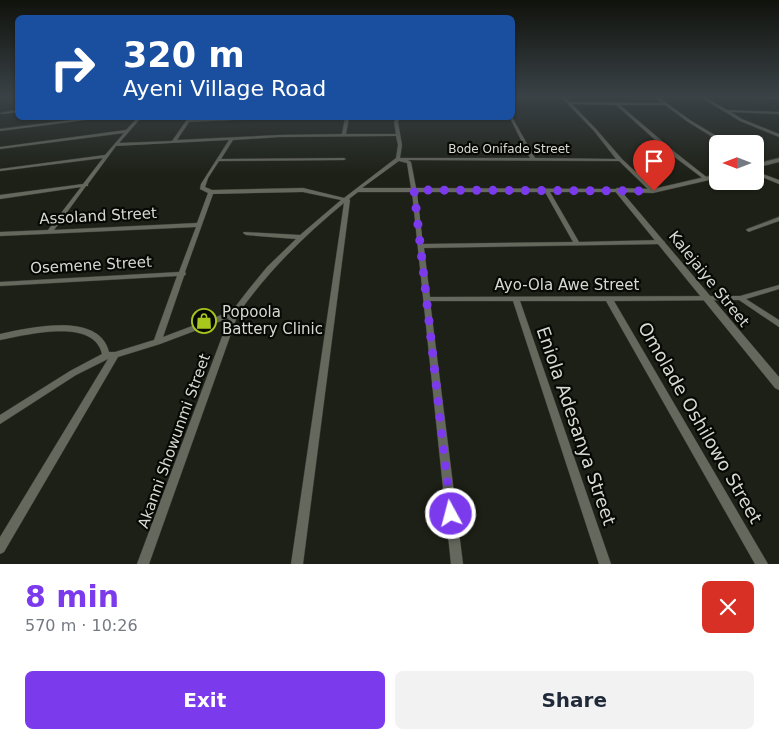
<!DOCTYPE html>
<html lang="en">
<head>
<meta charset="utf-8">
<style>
	:root { --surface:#fff; --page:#f2f2f3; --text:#1f2937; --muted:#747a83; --accent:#7c3aed }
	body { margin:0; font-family:"DejaVu Sans",sans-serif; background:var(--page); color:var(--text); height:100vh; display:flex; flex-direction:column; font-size:19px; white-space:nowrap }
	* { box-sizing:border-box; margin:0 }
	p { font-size:16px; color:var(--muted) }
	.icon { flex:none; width:28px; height:28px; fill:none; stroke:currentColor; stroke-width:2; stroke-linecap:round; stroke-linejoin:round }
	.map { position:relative; height:564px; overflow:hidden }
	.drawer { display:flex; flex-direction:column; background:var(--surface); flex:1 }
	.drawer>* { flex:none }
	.guide { position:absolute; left:15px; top:15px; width:500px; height:105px; border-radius:8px; box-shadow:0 1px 4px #0004; background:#1a4fa0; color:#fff; overflow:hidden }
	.needle { width:32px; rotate:270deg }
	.fabs { position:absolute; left:709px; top:135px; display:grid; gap:10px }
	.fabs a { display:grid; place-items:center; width:55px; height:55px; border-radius:8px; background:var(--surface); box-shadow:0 1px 4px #0004; font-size:25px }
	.pin { position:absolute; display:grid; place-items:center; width:42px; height:42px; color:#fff; margin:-51px -21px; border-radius:50% 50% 50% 0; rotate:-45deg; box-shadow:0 0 5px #0007 }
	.pin .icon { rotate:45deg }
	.me { position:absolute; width:55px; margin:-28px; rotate:353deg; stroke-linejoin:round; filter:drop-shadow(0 0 4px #0008) }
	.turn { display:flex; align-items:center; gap:18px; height:105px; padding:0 25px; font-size:22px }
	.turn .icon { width:65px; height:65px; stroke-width:2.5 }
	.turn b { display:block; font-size:35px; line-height:42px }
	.round { display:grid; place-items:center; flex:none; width:52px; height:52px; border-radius:8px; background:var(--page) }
	.headline { display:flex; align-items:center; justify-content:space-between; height:85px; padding:0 25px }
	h1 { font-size:30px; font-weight:600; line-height:38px; color:var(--accent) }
	.primary-button { display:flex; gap:10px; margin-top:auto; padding:10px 25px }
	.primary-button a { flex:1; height:58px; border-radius:8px; background:var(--accent); color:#fff; font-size:20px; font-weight:600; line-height:58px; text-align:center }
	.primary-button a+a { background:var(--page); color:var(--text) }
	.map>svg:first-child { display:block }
</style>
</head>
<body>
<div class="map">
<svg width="779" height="564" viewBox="0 0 779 564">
	<rect width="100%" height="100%" fill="#1d2016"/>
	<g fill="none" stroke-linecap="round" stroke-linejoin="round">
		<defs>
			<path id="minor" d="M560 96H564L570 102 662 103 653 96H657L690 120 723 140 719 141 688 122 665 105H620L676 153 709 179 705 180 672 155 616 105 572 104 596 129 622 159 655 190V192H651L619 161 408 160 411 162 416 188 619 189V191L617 192H550L579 242 662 240 665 242 662 244 424 248 430 297 740 296 779 285V289L746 299 779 320V327L739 300 614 301 768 564H755L606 301H520L611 564H599L513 301H430L463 564H451L412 192H358L349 199 350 200 303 564H291L344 203C304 236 268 271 238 314L149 564H137L229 318 160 344 118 357 4 552 0 554V537L108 359 76 375 0 424V415L70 371 102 354C94 317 26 335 0 340V334C29 328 99 311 109 352H115L154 340 177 276 0 286V282L179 272 196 227 0 236V232L48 230 81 187 0 199V195L83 184 103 158 0 171V169L105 155 124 133 0 149V147L126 130 137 118H141L119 143 172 141 188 118H192L191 120 243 118H260L258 119 189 122 177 140 279 135 342 134 345 118H349L346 134H396L394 122 396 118H400L398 122 402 145 400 158H530L510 118 512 117 535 158 616 159 594 131ZM396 136 398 145 396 158 344 198 303 188 212 190 205 187 208 178 219 161 344 160 346 159 344 158 221 159 233 140 279 137ZM229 140 201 184 200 189 208 193 197 223 54 230 86 186H88V184L116 146ZM399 161 407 163 411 188H362ZM303 192 341 200 300 235 244 232 243 233 246 235 296 239 267 267 249 289 232 311 163 337 184 276 186 274 185 272 213 194ZM417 192H545L573 242 423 244Z
				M699 96H703L727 110 779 112V114L731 112 742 119 779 134V137L740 121Z
				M18 110V112L2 114 0 113Z
				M88 118H95L93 119 0 131V129Z
				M755 171 779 180V184L755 174Z
				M779 217V221L751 231 749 232 746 230 747 229Z"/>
			<path id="tertiary" d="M740 96 779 97V99L742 97Z
				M779 158V162L755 168V164Z
				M718 174V178L653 193 622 192 779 377V390L775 388 614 190 617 188 653 189Z"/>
		</defs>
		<!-- minor casing -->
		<use href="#minor" stroke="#393b35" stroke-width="1"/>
		<!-- tertiary casing -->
		<use href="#tertiary" stroke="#393b35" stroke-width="1"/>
		<!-- minor -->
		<use href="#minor" fill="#65695d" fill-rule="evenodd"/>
		<!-- tertiary -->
		<use href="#tertiary" fill="#65695d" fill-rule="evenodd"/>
	</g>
	<!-- sky -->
	<linearGradient id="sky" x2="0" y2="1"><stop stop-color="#10120c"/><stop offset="0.55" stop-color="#3a4247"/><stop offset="1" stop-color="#3a4247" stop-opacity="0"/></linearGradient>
	<rect width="779" height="175" fill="url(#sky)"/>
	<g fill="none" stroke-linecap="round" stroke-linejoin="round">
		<!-- route -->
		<path stroke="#7c3aed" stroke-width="9" stroke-dasharray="0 16.2" d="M451 514 414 190 654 191"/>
	</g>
	<!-- icons -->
	<defs>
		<symbol id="shop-ring" viewBox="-11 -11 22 22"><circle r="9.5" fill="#080905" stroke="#a8c71c" stroke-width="1.5"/><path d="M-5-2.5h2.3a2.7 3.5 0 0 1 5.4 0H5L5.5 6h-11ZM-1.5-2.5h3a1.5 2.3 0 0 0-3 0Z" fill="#a8c71c"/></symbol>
	</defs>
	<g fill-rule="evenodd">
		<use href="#shop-ring" x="190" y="307" width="28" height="28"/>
	</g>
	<g text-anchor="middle" stroke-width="4.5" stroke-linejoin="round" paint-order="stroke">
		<!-- far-street labels -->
		<g font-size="12" fill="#d7d9d3" stroke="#080905">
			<text x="509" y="153">Bode Onifade Street</text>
		</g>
		<!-- street labels -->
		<g font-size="15" fill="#d7d9d3" stroke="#080905">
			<text transform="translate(98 216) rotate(-3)" y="5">Assoland Street</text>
			<text transform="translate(91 265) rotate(-3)" y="5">Osemene Street</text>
			<text transform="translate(709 279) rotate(51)" y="5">Kalejaiye Street</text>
			<text x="567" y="290">Ayo-Ola Awe Street</text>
			<text transform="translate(174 441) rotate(-70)" y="5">Akanni Showunmi Street</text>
		</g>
		<!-- poi labels -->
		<g font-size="15" fill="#d7d9d3" stroke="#080905" text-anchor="start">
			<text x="222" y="317">Popoola<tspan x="222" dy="17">Battery Clinic</tspan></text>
		</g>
		<!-- near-street labels -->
		<g font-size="18" fill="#d7d9d3" stroke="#080905">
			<text transform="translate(700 423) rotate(60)" y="6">Omolade Oshilowo Street</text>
			<text transform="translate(576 426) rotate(71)" y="6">Eniola Adesanya Street</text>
		</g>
	</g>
</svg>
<div class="fabs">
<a><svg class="needle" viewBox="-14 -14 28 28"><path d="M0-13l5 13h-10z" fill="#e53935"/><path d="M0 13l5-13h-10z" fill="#747a83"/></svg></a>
</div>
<div class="pin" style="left:654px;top:191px;background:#d93025"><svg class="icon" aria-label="arrive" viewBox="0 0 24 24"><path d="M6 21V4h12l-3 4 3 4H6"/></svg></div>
<svg class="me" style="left:451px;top:514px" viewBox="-20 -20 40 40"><circle r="17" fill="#7c3aed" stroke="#fff" stroke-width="3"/><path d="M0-11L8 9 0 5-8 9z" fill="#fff"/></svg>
<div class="guide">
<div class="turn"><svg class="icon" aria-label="right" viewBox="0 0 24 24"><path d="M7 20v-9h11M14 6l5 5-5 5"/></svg><div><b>320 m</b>Ayeni Village Road</div></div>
</div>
</div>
<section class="drawer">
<div class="headline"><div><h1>8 min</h1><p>570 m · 10:26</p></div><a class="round" style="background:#d93025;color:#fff"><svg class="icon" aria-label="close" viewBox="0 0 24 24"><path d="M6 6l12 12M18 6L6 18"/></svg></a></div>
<div class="primary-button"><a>Exit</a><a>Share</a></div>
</section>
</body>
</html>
